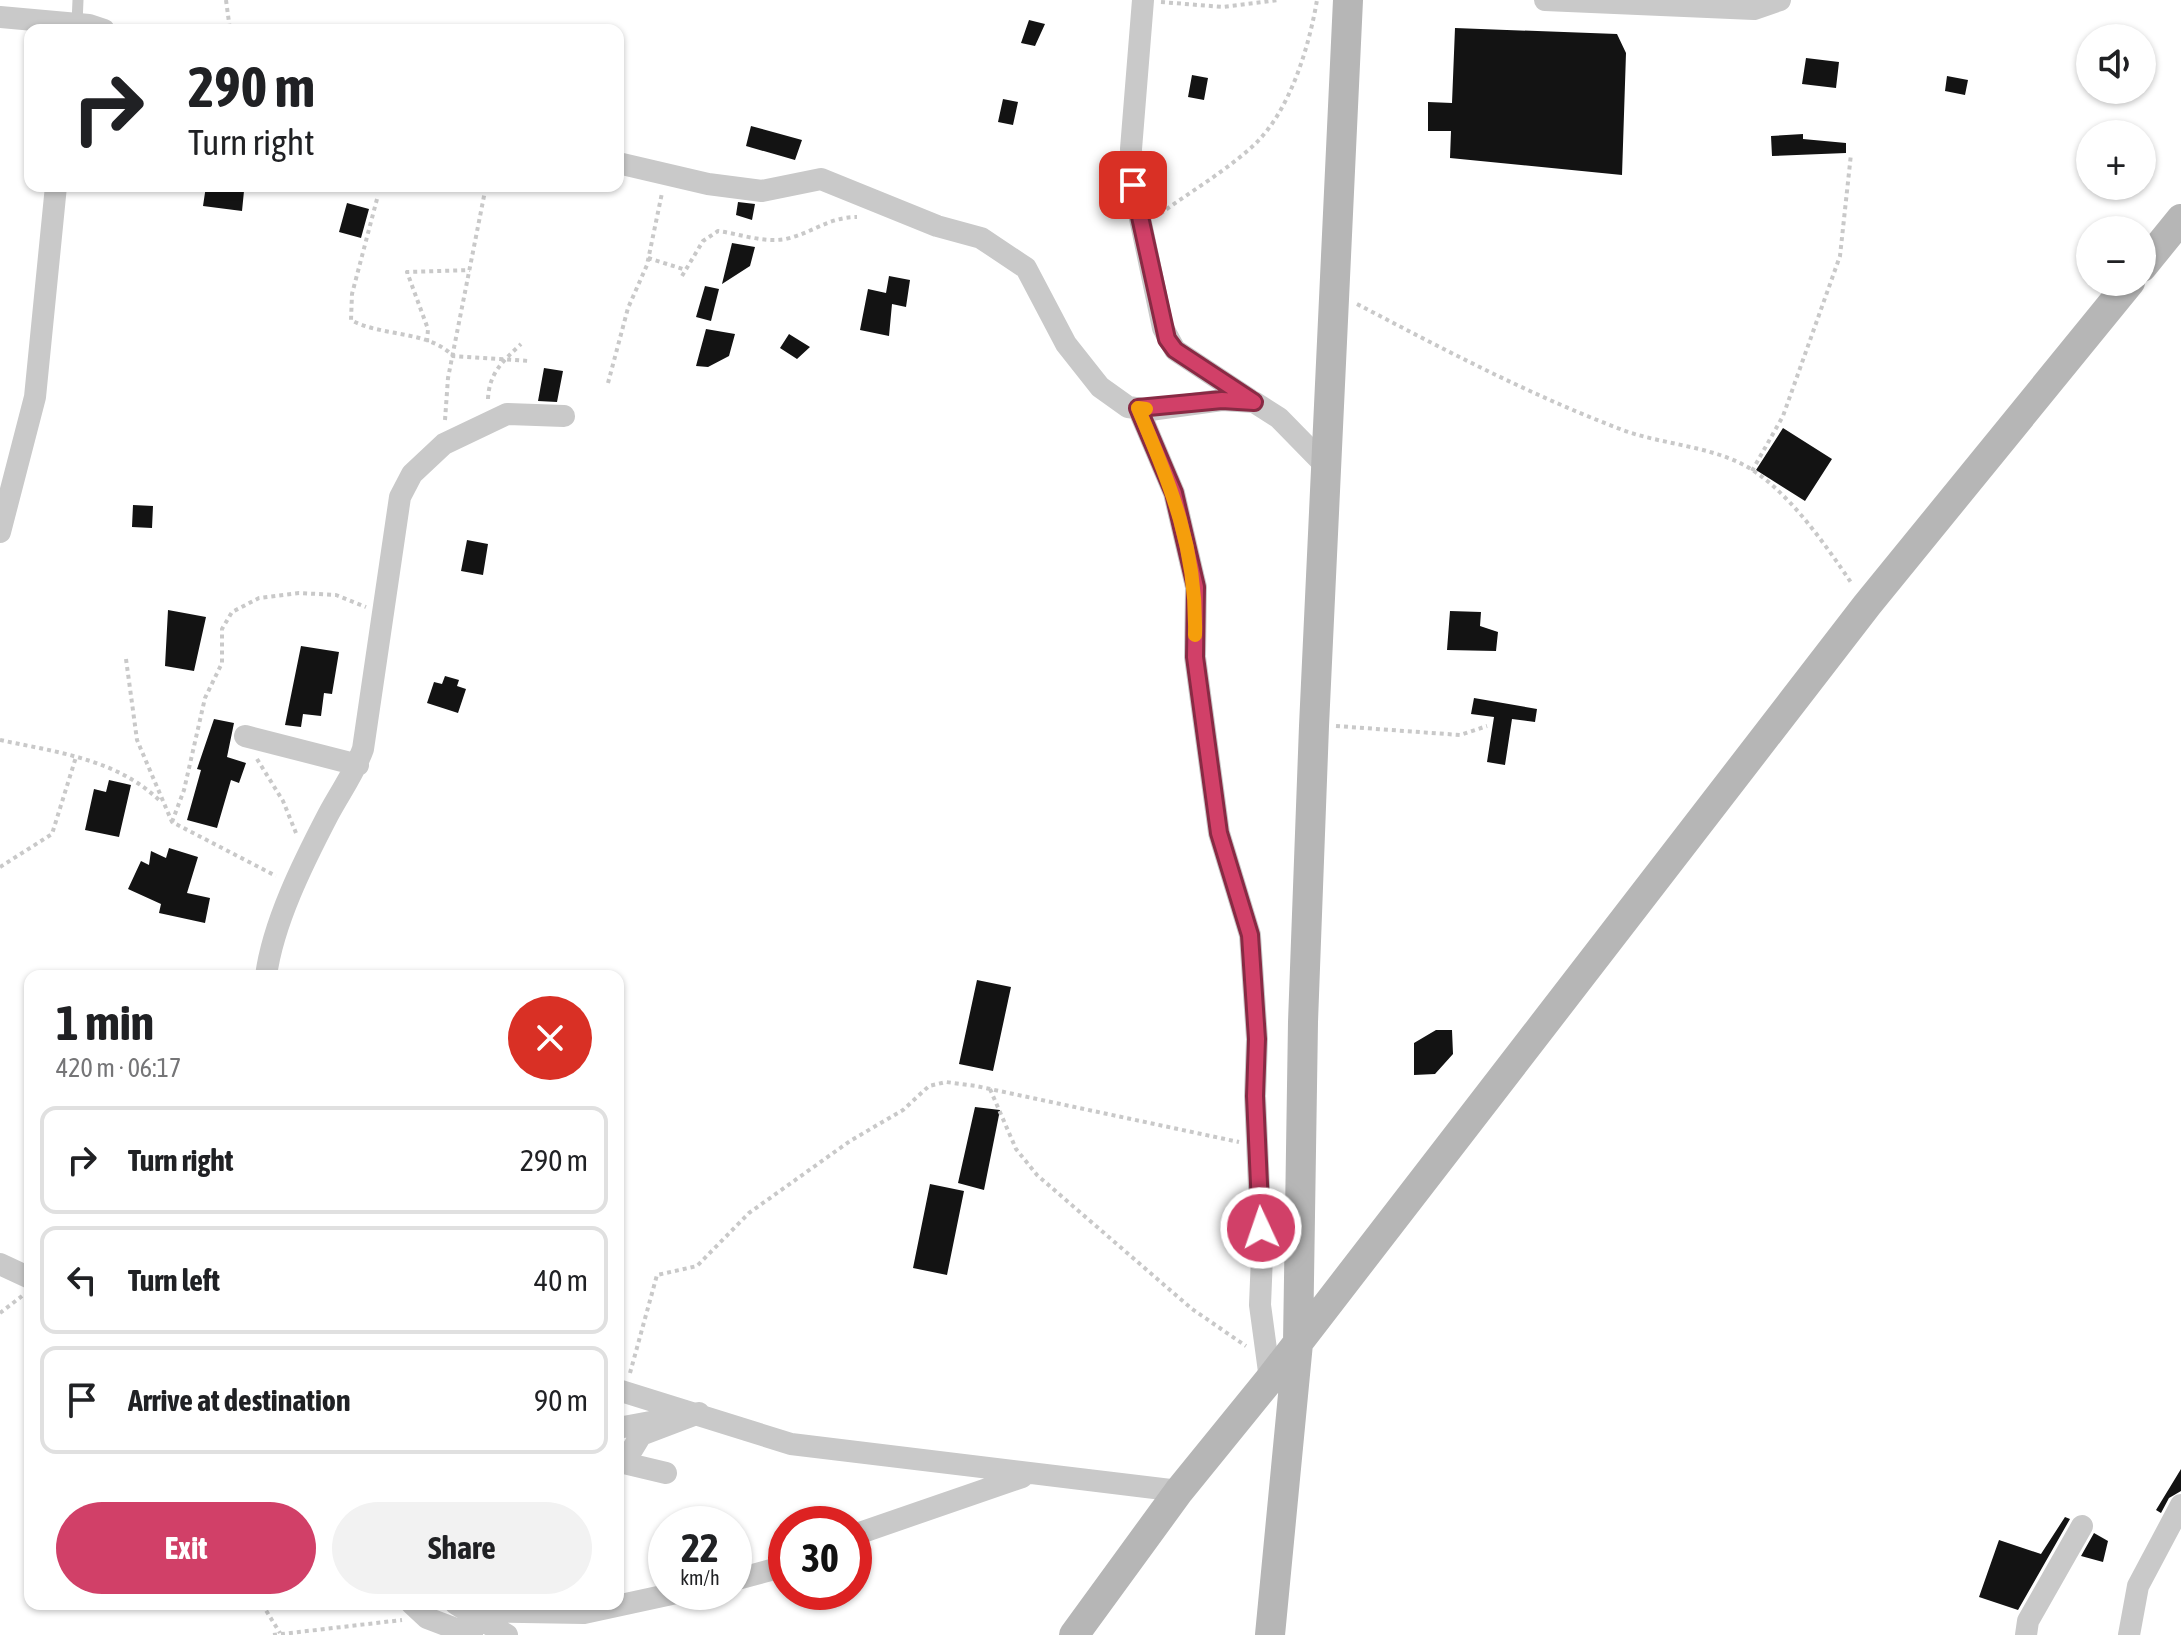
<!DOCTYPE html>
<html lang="en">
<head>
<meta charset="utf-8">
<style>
	:root { --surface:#fff; --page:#f2f2f2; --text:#202124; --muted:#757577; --line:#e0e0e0; --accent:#d14068 }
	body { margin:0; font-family:"Asap Condensed",sans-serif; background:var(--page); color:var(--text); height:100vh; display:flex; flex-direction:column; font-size:30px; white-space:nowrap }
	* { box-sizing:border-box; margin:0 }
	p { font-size:26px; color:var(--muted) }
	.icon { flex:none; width:44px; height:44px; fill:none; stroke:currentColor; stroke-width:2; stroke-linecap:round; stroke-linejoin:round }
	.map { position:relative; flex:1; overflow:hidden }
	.side { position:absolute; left:24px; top:970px; width:600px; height:640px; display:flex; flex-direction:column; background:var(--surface); border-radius:16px; box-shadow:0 2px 6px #0004 }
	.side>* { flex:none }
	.guide { position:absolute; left:24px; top:24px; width:600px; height:168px; border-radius:16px; box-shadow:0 2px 6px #0004; background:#fff; color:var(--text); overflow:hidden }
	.controls { position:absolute; left:2076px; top:24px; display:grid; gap:16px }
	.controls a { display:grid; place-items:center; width:80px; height:80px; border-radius:50%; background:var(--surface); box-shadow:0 2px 6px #0004; font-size:40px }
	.speed { position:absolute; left:648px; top:1506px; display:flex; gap:16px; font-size:40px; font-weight:700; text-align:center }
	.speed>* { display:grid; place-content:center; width:104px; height:104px; border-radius:50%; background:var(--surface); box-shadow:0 2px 6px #0004; line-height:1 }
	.speed small { font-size:20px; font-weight:400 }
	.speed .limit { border:12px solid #d22; background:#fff; color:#111 }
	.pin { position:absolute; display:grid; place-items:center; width:68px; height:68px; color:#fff; margin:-34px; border-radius:16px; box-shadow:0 4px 12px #0006 }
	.me { position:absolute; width:88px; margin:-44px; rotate:357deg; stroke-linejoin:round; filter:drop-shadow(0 0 6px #0008) }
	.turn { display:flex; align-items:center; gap:28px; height:168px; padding:0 32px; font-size:36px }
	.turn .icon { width:104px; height:104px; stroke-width:2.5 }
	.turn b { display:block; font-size:56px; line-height:68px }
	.round { display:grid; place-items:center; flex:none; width:84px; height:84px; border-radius:42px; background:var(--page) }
	.overview { display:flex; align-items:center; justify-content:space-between; height:136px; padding:0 32px }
	h1 { font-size:48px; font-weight:700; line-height:60px }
	.cta { display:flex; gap:16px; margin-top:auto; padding:16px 32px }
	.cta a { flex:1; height:92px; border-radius:48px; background:var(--accent); color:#fff; font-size:32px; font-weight:700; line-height:92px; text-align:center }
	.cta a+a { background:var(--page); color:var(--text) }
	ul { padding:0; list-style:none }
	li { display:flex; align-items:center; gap:24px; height:108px; margin:0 16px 12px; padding:0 16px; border:4px solid var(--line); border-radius:16px }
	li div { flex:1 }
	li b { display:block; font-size:30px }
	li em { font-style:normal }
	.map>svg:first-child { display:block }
</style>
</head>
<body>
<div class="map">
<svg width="2181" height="1635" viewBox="0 0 2181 1635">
	<rect width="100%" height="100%" fill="#fff"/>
	<!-- building -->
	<path fill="#131313" d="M1029 20 1045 24 1035 46 1021 43Z
		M1455 28 1617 34 1626 53 1622 175 1450 158 1451 131H1428V102L1452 103Z
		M1806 58 1839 62 1836 88 1802 84Z
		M1192 75 1208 78 1204 100 1188 97Z
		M1947 76 1968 80 1965 95 1945 91Z
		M1003 99 1018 102 1013 125 998 122Z
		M751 126 802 140 795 160 746 146Z
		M1803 134V139L1846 143V153L1772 156 1771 136Z
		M206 186 244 191 242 211 203 206Z
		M738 202 755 204 752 220 736 215Z
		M347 203 369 209 361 238 339 232Z
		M732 243 755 247 750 266 722 284Z
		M889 276 910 280 906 307 892 304 889 336 860 330 868 289 886 293Z
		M705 286 719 289 711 321 696 317Z
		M706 329 735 334 729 356 708 367 696 366Z
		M789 334 810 347 797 359 780 348Z
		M544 368 563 371 557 402 538 401Z
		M1783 428 1832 459 1805 501 1756 470Z
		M133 505 153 506 152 528 132 527Z
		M467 540 488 544 483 575 461 571Z
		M168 610 206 617 194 671 165 666Z
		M1450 611 1481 612 1480 626 1498 632 1496 651 1447 650Z
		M301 646 339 652 332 694 324 693 321 716 303 714 301 727 285 725Z
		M445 676 459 680 457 686 466 689 458 713 427 703 434 682 442 684Z
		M1474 698 1537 709 1535 722 1512 719 1505 765 1487 762 1494 717 1471 714Z
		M214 719 234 723 227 757 246 763 239 783 231 780 217 828 187 820 201 770 197 769Z
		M109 780 131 785 119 837 85 830 94 789 106 792Z
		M169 848 198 857 187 893 210 898 205 923 159 913 161 904 128 889 141 861 149 865 151 851 166 858Z
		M977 980 1011 987 993 1071 959 1064Z
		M1436 1030H1452L1453 1054 1435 1074 1414 1075V1043Z
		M975 1107 1000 1110 984 1190 958 1183Z
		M930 1184 964 1191 947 1275 913 1268Z
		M2181 1469V1491L2169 1498 2161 1513 2156 1510Z
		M2065 1517 2070 1519 2018 1610 1979 1597 1999 1540 2041 1554Z
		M2094 1533 2108 1541 2103 1562 2081 1556Z"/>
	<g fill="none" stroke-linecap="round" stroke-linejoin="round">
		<!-- path -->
		<path stroke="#c9c9c9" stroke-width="4" stroke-dasharray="4 4" stroke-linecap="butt" d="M226 0 230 30
			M1161 2 1223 7 1279 0
			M377 199 352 294 351 320C382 337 428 330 453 356L529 361
			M1160 214C1191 191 1226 171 1254 145 1290 111 1309 47 1317 0
			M648 258 686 270
			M682 276 703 241 718 231C740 234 763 243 786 239 812 233 829 217 857 217
			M1357 304C1443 349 1528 394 1620 429 1659 444 1704 445 1742 464 1785 486 1825 544 1852 584
			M427 342 428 329 407 272 470 270
			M608 383 628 308 647 265 662 193
			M488 399C489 373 503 361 521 344
			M445 420 448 378 486 186
			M1752 471 1783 416 1840 256 1851 154
			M126 659 137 740 172 822 276 876
			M1336 726 1460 735 1487 726
			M0 740C56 752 116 759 159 800
			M257 759 283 801 296 833
			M172 822 184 790 205 698 222 663V629L232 612 259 598 299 593 336 595 366 607
			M0 867 52 834 76 757
			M990 1089 1016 1149 1037 1175 1192 1309 1246 1346
			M0 1313 22 1296
			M630 1373 657 1275 697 1266 749 1213 850 1141 903 1110 929 1086 946 1082 976 1086 1239 1142
			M618 1518V1540
			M262 1604 280 1633
			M273 1635 402 1620"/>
		<!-- lane -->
		<path stroke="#c9c9c9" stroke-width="11" d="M77 24 78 0"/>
		<!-- street -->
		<path stroke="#c9c9c9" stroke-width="22" d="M1143 0 1131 149 1133 185 1163 328 1175 350 1249 399
			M1545 0 1754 9 1780 0
			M0 17 89 25 104 30
			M618 163 708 184 762 191 821 179 937 226 981 238 1026 268 1066 344 1100 387 1128 407 1150 410 1222 400 1254 402 1279 418 1324 464
			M1138 408 1174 493 1196 587 1195 657 1219 833 1250 935 1257 1039 1255 1096 1262 1256 1260 1305 1270 1379
			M0 532 35 397 56 186
			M245 736 358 765
			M266 976C273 923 303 863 328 815 340 792 354 774 363 749L400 497 412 474 444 444 507 414 564 416
			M0 1264 30 1278
			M618 1390 791 1444 1179 1491
			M618 1428 699 1413 641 1435 624 1463 666 1473
			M854 1535 1022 1477
			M734 1580 786 1566
			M412 1604 427 1618 472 1635
			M456 1604 467 1611 584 1613 681 1592
			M470 1613 507 1635
			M2026 1635 2028 1621 2082 1526
			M2129 1635 2138 1586 2181 1505"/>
		<!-- secondary -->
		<path stroke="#b6b6b6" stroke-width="30" d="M2142 267 2181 219
			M1074 1635 1179 1491 1270 1379 1867 605 2130 282
			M1270 1635 1298 1343 1303 1022 1314 726 1348 0"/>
	</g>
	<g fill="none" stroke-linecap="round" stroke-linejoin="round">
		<defs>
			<path id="route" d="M1133 185 1167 339 1175 350 1254 402 1222 400 1138 408 1174 493 1196 587 1195 657 1219 833 1250 935 1257 1039 1255 1096 1261 1228"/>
		</defs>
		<!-- route casing -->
		<use href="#route" stroke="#882a44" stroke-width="20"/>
		<!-- route -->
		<use href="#route" stroke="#d14068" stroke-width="14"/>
		<!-- slow -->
		<path stroke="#f59e0b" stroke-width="14" d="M1146 409 1138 408C1171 487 1197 548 1195 635"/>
	</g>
</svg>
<div class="controls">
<a><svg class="icon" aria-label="sound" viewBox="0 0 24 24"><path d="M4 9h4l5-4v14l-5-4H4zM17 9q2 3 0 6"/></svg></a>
<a>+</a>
<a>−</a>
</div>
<div class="speed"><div>22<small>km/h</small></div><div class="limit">30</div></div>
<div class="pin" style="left:1133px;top:185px;background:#d93025"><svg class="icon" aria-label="arrive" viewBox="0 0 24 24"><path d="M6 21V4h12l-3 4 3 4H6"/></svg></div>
<svg class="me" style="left:1261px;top:1228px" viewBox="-20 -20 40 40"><circle r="17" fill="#d14068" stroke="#fff" stroke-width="3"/><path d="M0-11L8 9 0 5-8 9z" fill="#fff"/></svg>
<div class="guide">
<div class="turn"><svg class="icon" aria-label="right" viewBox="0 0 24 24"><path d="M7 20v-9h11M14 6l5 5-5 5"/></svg><div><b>290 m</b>Turn right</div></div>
</div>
<section class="side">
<div class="overview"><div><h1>1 min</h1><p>420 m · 06:17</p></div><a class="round" style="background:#d93025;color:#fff"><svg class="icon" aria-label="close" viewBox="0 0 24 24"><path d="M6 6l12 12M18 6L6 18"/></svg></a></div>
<ul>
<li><svg class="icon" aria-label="right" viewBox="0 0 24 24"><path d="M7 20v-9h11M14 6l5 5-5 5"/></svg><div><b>Turn right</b></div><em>290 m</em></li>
<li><svg class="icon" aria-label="left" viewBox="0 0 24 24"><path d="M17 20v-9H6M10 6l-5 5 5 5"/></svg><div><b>Turn left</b></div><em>40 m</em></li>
<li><svg class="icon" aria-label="arrive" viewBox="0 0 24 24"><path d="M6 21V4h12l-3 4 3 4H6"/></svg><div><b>Arrive at destination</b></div><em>90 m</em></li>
</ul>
<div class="cta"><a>Exit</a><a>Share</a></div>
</section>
</div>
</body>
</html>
